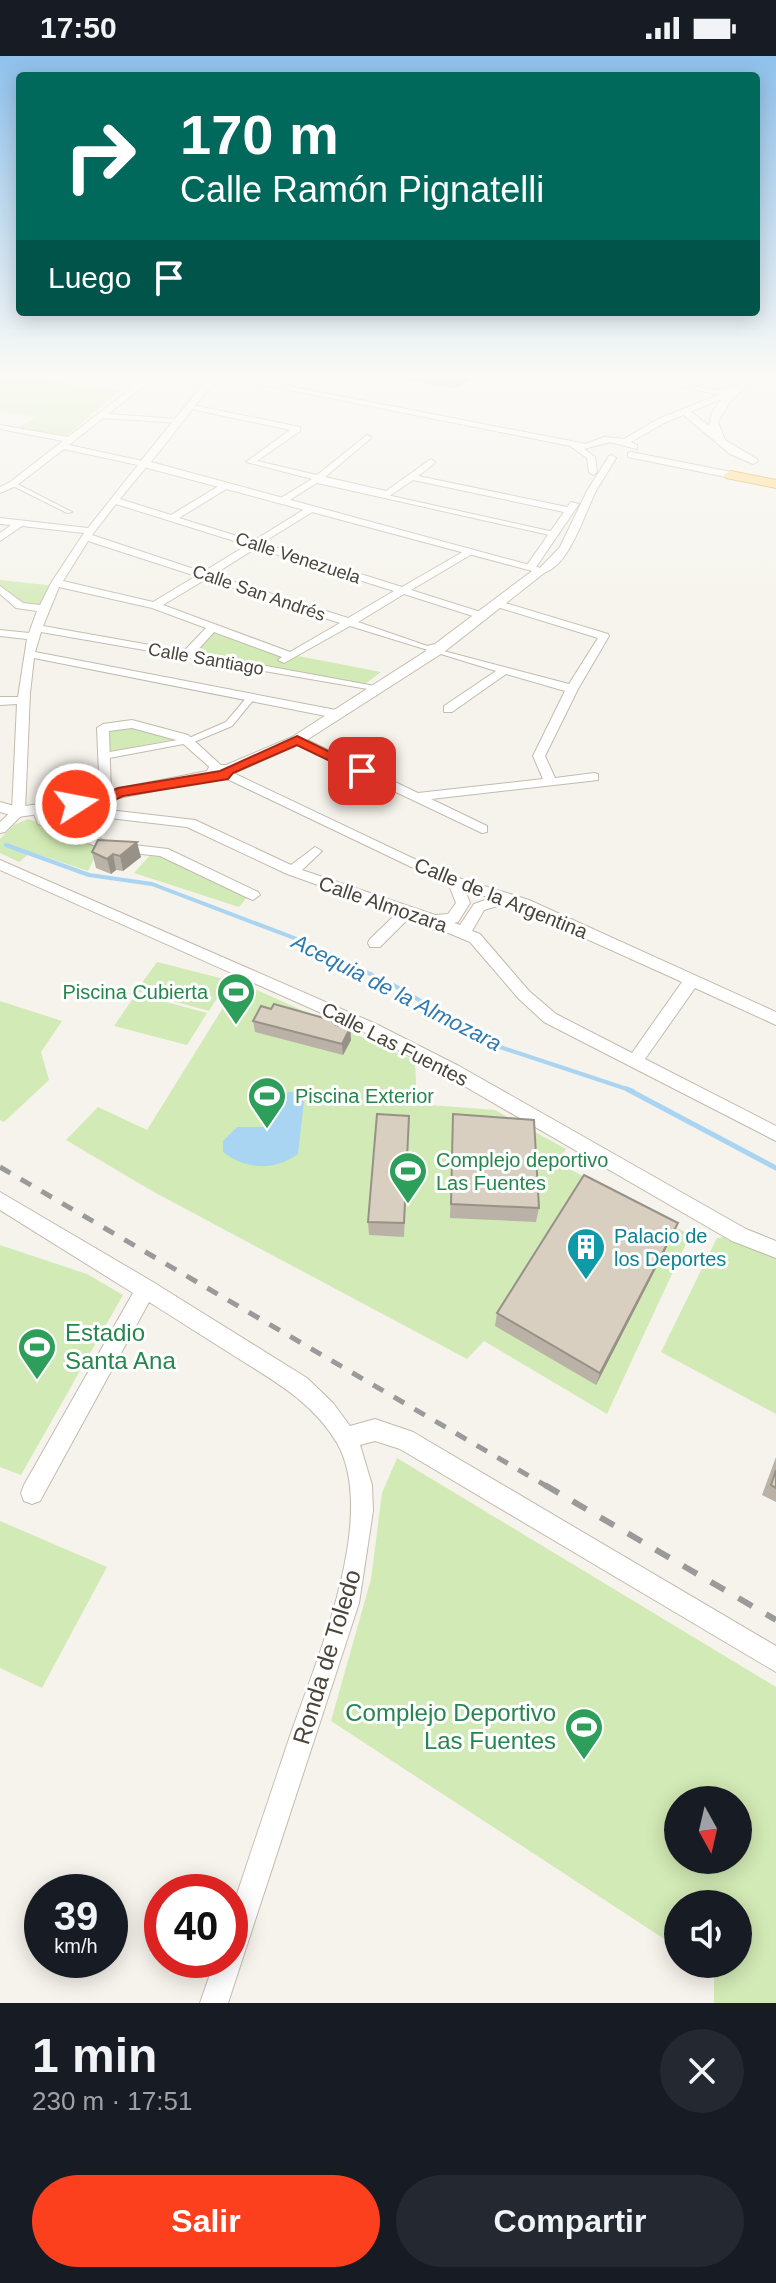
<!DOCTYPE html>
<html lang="es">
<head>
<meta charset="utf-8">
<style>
	:root { --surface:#171b24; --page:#242831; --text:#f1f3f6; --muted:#9ea1a6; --accent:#fc3f1d }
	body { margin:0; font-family:Helvetica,sans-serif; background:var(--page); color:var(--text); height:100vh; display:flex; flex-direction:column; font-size:30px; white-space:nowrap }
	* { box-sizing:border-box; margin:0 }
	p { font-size:26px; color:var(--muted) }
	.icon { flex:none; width:44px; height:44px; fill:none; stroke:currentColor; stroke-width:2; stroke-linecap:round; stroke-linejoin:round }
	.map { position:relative; height:1947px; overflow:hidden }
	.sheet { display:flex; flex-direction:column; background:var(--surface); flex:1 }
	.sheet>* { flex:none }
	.guide { position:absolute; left:16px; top:16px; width:744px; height:244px; border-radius:8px; box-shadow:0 4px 20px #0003; background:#00695c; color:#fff; overflow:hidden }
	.needle { width:52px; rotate:172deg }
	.controls { position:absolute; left:664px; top:1730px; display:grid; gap:16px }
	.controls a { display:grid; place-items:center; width:88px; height:88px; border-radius:50%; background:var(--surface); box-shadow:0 4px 20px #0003; font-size:40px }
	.speed { position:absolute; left:24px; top:1818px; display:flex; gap:16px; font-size:40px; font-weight:700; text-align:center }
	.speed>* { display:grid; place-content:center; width:104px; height:104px; border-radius:50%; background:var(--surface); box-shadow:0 4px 20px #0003; line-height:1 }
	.speed small { font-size:20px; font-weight:400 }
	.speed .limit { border:12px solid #d22; background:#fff; color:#111 }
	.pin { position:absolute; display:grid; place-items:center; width:68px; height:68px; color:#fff; margin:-34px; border-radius:16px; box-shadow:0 4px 12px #0006 }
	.me { position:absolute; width:88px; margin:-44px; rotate:79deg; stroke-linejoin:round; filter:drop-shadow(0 0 6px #0008) }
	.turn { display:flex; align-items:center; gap:28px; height:168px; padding:0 32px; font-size:36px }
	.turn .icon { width:104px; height:104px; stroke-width:2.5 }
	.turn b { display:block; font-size:56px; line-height:68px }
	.then { display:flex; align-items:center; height:76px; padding:0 32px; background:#0003; gap:16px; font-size:30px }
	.round { display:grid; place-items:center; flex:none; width:84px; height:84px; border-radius:42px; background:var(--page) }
	.headline { display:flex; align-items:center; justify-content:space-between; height:136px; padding:0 32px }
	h1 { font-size:48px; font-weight:700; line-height:60px }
	.action { display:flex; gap:16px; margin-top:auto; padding:16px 32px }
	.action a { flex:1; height:92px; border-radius:48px; background:var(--accent); color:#fff; font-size:32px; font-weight:700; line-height:92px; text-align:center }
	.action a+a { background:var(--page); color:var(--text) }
	.status { display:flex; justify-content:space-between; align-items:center; height:56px; padding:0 40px; background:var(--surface); direction:ltr }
	.status svg { height:22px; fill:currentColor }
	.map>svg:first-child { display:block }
</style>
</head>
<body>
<div class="status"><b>17:50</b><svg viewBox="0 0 49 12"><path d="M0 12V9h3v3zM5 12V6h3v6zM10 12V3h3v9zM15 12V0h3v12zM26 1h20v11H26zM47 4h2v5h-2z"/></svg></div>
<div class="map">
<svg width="776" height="1947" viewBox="0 0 776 1947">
	<rect width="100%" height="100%" fill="#f6f3ec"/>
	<!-- green -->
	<path fill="#d2eab5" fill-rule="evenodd" d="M17 321 120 334 67 380 18 372 35 361 0 354V322Z
		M0 524 55 530 45 553 30 552 0 533Z
		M213 575 298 600 381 616 365 628 194 598Z
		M130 672 175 683 107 696 105 675Z
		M28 763 100 791 88 815 31 796 19 806 0 797V783L14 769Z
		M152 797 161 799 249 839 239 851 134 817Z
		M157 906 228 924 209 955 136 935Z
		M239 926 415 1005 417 1048 495 1054 566 1093 557 1106 690 1179 607 1358 484 1285 467 1303 152 1135 66 1084 98 1051 147 1074Z
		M136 938 207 957 187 989 114 970Z
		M0 945 62 965 41 996 49 1024 4 1066 0 1064Z
		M739 1179 776 1194V1358L661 1296 717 1182Z
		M0 1189 87 1218 123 1239 21 1419 0 1411Z
		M397 1402 776 1631V1947H714V1916L703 1908H738V1848H678V1892L331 1665 371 1523 382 1437ZM678 1744H738V1804H678Z
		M0 1465 107 1511 42 1632 0 1612Z"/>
	<!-- water -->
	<path fill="#a9d4f2" d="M273 1036H305L298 1098C274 1115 246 1114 223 1096V1085L237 1071H267Z"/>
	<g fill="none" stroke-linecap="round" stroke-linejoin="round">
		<!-- stream-far1 -->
		<path stroke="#a9d4f2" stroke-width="4" d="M6 789 89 819 152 828 302 885 395 930 500 991 633 1035"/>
		<!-- stream -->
		<path stroke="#a9d4f2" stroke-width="5" d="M627 1033 776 1112"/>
		<defs>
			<path id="pedestrian" d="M315 423 554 476 558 478 554 480 313 426 312 425Z
				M11 427H15L72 456 67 457 11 429Z
				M251 639 255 642 232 670 194 686 104 703 99 700 104 697 189 682 226 666 248 640Z"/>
			<path id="minor" d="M146 321H155L108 358 177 363 180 367 103 362 69 389 147 406V410L120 443 171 459 222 428H228V432L179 462 253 485 308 451H314V455L262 487 402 531 466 494H472V498L411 534 487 558V562H479L404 538 358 566 436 593 569 628 598 582 494 550V546H502L608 578 609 580 578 633 545 700 555 722 594 717 598 718V724L431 743 487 770V776L482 777 293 687V681H301L418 737 543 723 533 700 565 635 506 618 452 656H444V650L496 615 350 570 284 607 278 604 282 601 214 576 195 597 375 630 381 633 379 635 41 576 35 596 336 654 342 658 336 662 34 602 30 637 25 756 5 776 0 777V766L12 755 17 648 0 649V641H18L27 583 0 580V574L29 577 37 555 16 552 0 538V530L23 547 40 549 51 527 84 477 22 470 0 485V477L11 469 0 468V462L88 472 138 409 64 393 16 430 0 437V431L10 426 63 385 0 373V369L68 381ZM116 448 247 489 203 516 92 479ZM88 485 196 520 153 546 63 525ZM256 492 394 535 348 562 213 519ZM206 523 340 567 290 596 163 549ZM59 531 152 552 206 572 184 595 43 570Z
				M225 321H242L586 388 604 381 624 383 658 363 728 335 735 337 664 367 631 386 637 389V393L610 386 584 393 595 401 597 416 593 419 589 416 587 402 570 390Z
				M187 348 300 371V375L257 405 317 419 367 379 371 381 370 383 325 421 386 435 431 403 435 406 434 408 418 420 567 451 571 446 579 448 536 511H528L527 509 564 456 413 424 388 441 320 425 285 447H279V443L312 423 246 406 290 374 187 352Z
				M631 396 731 416 735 419 731 422 628 401V397Z
				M612 399 616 402C610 413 602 424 596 435 585 456 567 518 539 517V513L560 491 587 435 609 400Z
				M132 664 188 679 224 712 222 715H214L180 685 132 672 109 675 111 739 105 743 100 742 97 672 103 668Z
				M227 714 446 818 529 844 776 956V969L695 932 645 1003 776 1070V1085L544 966 519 943 470 886 410 861 380 891H370L368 887 370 883 397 857 287 818 187 771 83 759 76 755 83 751 195 764 291 809 315 791 322 795 302 814 435 859 448 858 456 847 449 829 223 721 221 718ZM465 834 491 842 474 848 460 869 454 867 458 866 470 847ZM507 847 682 926 632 997 556 958 529 935 480 878 472 875 484 854Z
				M39 749 44 750 49 762 108 786 168 793 258 836 260 839 253 844 248 842 160 800 106 794 38 768 32 753Z
				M0 804 376 968 459 1010 746 1173 776 1185V1202L732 1185 447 1020 364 976 0 814Z
				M0 1136 153 1226 307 1322 333 1347 350 1370 375 1363 413 1376 776 1590V1616L400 1393 375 1385 360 1389 372 1429 373 1455 359 1547 228 1947H200L215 1904H230V1859C250 1799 270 1739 290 1680 316 1605 379 1461 337 1387 313 1346 274 1325 236 1301 207 1283 178 1264 149 1246L40 1445 32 1448 24 1445 21 1437 24 1429 133 1237 0 1154Z"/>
			<path id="tertiary" d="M214 321 223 323 206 336 151 406 548 514 444 596 302 687 232 718 231 722 214 723 39 758 18 761 0 756V746L18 751 39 748 207 715 210 709H226L292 681 426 595 427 590 435 588 532 515 140 410V406L200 332Z
				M745 321H756L729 347 718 366 725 384 757 403 758 405 753 408 730 398 680 356 689 354 709 370 712 356 724 340 675 329 680 326C709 333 721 342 745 321Z"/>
			<path id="trunk" d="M731 415 776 424V432L726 422 724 419Z"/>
		</defs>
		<!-- pedestrian casing -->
		<use href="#pedestrian" stroke="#c2bbae" stroke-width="2"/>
		<!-- minor casing -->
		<use href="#minor" stroke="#c2bbae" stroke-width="2"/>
		<!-- tertiary casing -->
		<use href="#tertiary" stroke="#c2bbae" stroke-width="2"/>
		<!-- trunk casing -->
		<use href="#trunk" stroke="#e0a43c" stroke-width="2"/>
		<!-- pedestrian -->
		<use href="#pedestrian" fill="#fff" fill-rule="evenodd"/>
		<!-- minor -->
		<use href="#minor" fill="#fff" fill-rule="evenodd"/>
		<!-- tertiary -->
		<use href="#tertiary" fill="#fff" fill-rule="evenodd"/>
		<!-- trunk -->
		<use href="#trunk" fill="#ffd985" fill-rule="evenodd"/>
		<!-- rail-far1 -->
		<path stroke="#9a9a9a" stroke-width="5" stroke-dasharray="12 12" stroke-linecap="butt" d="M0 1111 548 1431"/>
		<!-- rail -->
		<path stroke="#9a9a9a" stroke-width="6" stroke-dasharray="16 16" stroke-linecap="butt" d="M545 1429 776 1564"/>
	</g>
	<!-- wall -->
	<path fill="#bab2a6" d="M406 321H472L462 329 452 332 410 325V322Z
		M593 321H615L612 324Z
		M92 796 141 801 123 815 116 814 111 818 96 812Z
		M253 965 350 972 351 984 343 999 255 976Z
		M453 1058 539 1152 536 1166 450 1162Z
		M409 1060 404 1181 369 1179 368 1166Z
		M672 1181 596 1329 495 1270 497 1257Z
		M776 1401V1446L762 1439Z"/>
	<!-- shaded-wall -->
	<path fill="#979187" d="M453 321H472L462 329 452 332Z
		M137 786 141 801 123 815 120 800Z
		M113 798 116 814 111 818 107 803Z
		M350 972 351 984 343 999 342 988Z
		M678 1167 672 1181 596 1329 600 1317Z"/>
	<!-- building -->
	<path fill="#d8cfc1" stroke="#979187" stroke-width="2" d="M98 784 137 786 120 800 113 798 107 803 92 796Z
		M274 948 338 966 336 969 350 972 342 988 253 965 261 950 271 953Z
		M377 1058 409 1060 404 1167 368 1166Z
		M453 1058 534 1064 539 1152 451 1148Z
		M584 1119 678 1167 600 1317 497 1257Z
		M776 1414V1432L771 1429Z"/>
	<!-- sky -->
	<linearGradient id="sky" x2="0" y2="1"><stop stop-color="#8fc1ec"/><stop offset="0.54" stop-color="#fbfaf6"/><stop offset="1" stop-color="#fbfaf6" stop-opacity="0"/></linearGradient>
	<rect width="776" height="594" fill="url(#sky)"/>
	<!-- route -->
	<path fill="#fc3f1d" stroke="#a42913" stroke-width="2" d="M297 680 369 715 357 718 297 689 233 717 228 723 123 740 83 759 70 754V745H81L83 749 118 732 220 715Z"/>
	<!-- icons -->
	<defs>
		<symbol id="stadium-pin" viewBox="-11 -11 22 30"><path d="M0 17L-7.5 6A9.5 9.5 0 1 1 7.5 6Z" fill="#2e9e5b" stroke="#fff"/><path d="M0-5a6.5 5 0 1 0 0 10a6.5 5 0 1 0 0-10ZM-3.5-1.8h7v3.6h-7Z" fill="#fff"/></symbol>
		<symbol id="building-pin" viewBox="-11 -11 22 30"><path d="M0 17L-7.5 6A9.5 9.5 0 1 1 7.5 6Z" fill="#0f9aa8" stroke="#fff"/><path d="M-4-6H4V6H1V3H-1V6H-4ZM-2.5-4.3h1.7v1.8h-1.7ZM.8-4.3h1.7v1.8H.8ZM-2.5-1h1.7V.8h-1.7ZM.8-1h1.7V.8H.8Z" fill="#fff"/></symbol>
	</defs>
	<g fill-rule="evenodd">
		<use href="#stadium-pin" x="214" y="914" width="44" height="60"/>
		<use href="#stadium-pin" x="245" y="1018" width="44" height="60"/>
		<use href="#stadium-pin" x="386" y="1093" width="44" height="60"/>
		<use href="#building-pin" x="564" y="1169" width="44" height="60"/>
		<use href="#stadium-pin" x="15" y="1269" width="44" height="60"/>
		<use href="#stadium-pin" x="562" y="1649" width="44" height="60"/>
	</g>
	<g text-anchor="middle" stroke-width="6" stroke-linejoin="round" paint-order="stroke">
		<!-- far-street labels -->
		<g font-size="18" fill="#4b4439" stroke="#fff">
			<text transform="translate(298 502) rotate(18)" y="6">Calle Venezuela</text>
			<text transform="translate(259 537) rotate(19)" y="6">Calle San Andrés</text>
			<text transform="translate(206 603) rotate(10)" y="6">Calle Santiago</text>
		</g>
		<!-- street labels -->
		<g font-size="20" fill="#4b4439" stroke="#fff">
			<text transform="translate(501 842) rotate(22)" y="7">Calle de la Argentina</text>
			<text transform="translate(383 848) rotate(19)" y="7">Calle Almozara</text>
			<text transform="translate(395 988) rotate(27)" y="7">Calle Las Fuentes</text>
		</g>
		<!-- leisure labels -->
		<g font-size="20" fill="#27864d" stroke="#fff" text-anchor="start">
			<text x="208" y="943" text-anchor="end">Piscina Cubierta</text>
			<text x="295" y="1047">Piscina Exterior</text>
			<text x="436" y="1111">Complejo deportivo<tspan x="436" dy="23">Las Fuentes</tspan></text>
		</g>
		<!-- culture labels -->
		<g font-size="20" fill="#0d838f" stroke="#fff" text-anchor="start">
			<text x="614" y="1187">Palacio de<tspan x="614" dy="23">los Deportes</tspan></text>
		</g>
		<!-- water labels -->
		<g font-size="22" font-style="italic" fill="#2e7ab2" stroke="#fff">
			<text transform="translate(397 936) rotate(27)" y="8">Acequia de la Almozara</text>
		</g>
		<!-- near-leisure labels -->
		<g font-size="24" fill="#27864d" stroke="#fff" text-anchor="start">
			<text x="65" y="1285">Estadio<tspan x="65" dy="28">Santa Ana</tspan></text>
			<text x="556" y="1665" text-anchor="end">Complejo Deportivo<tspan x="556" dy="28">Las Fuentes</tspan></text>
		</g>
		<!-- near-street labels -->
		<g font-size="24" fill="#4b4439" stroke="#fff">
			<text transform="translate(327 1601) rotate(-73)" y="8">Ronda de Toledo</text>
		</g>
	</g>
</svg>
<div class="controls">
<a><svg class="needle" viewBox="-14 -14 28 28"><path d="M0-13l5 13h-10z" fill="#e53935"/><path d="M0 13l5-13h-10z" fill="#9ea1a6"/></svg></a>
<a><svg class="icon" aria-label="sound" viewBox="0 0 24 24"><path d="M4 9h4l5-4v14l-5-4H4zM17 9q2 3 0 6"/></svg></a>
</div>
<div class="speed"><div>39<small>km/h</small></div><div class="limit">40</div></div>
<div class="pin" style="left:362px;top:715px;background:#d93025"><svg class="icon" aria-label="arrive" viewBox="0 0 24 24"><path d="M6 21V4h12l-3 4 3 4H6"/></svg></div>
<svg class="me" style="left:76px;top:748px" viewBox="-20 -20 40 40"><circle r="17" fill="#fc3f1d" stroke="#fff" stroke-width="3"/><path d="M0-11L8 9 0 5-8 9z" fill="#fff"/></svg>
<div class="guide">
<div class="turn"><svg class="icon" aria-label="right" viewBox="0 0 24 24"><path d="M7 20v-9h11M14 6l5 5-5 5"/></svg><div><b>170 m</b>Calle Ramón Pignatelli</div></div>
<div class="then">Luego<svg class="icon" aria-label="arrive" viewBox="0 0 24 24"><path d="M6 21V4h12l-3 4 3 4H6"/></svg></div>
</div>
</div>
<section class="sheet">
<div class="headline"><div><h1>1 min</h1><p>230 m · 17:51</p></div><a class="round"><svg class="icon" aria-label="close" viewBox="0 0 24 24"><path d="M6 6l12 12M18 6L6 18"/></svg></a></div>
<div class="action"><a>Salir</a><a>Compartir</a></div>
</section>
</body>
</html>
